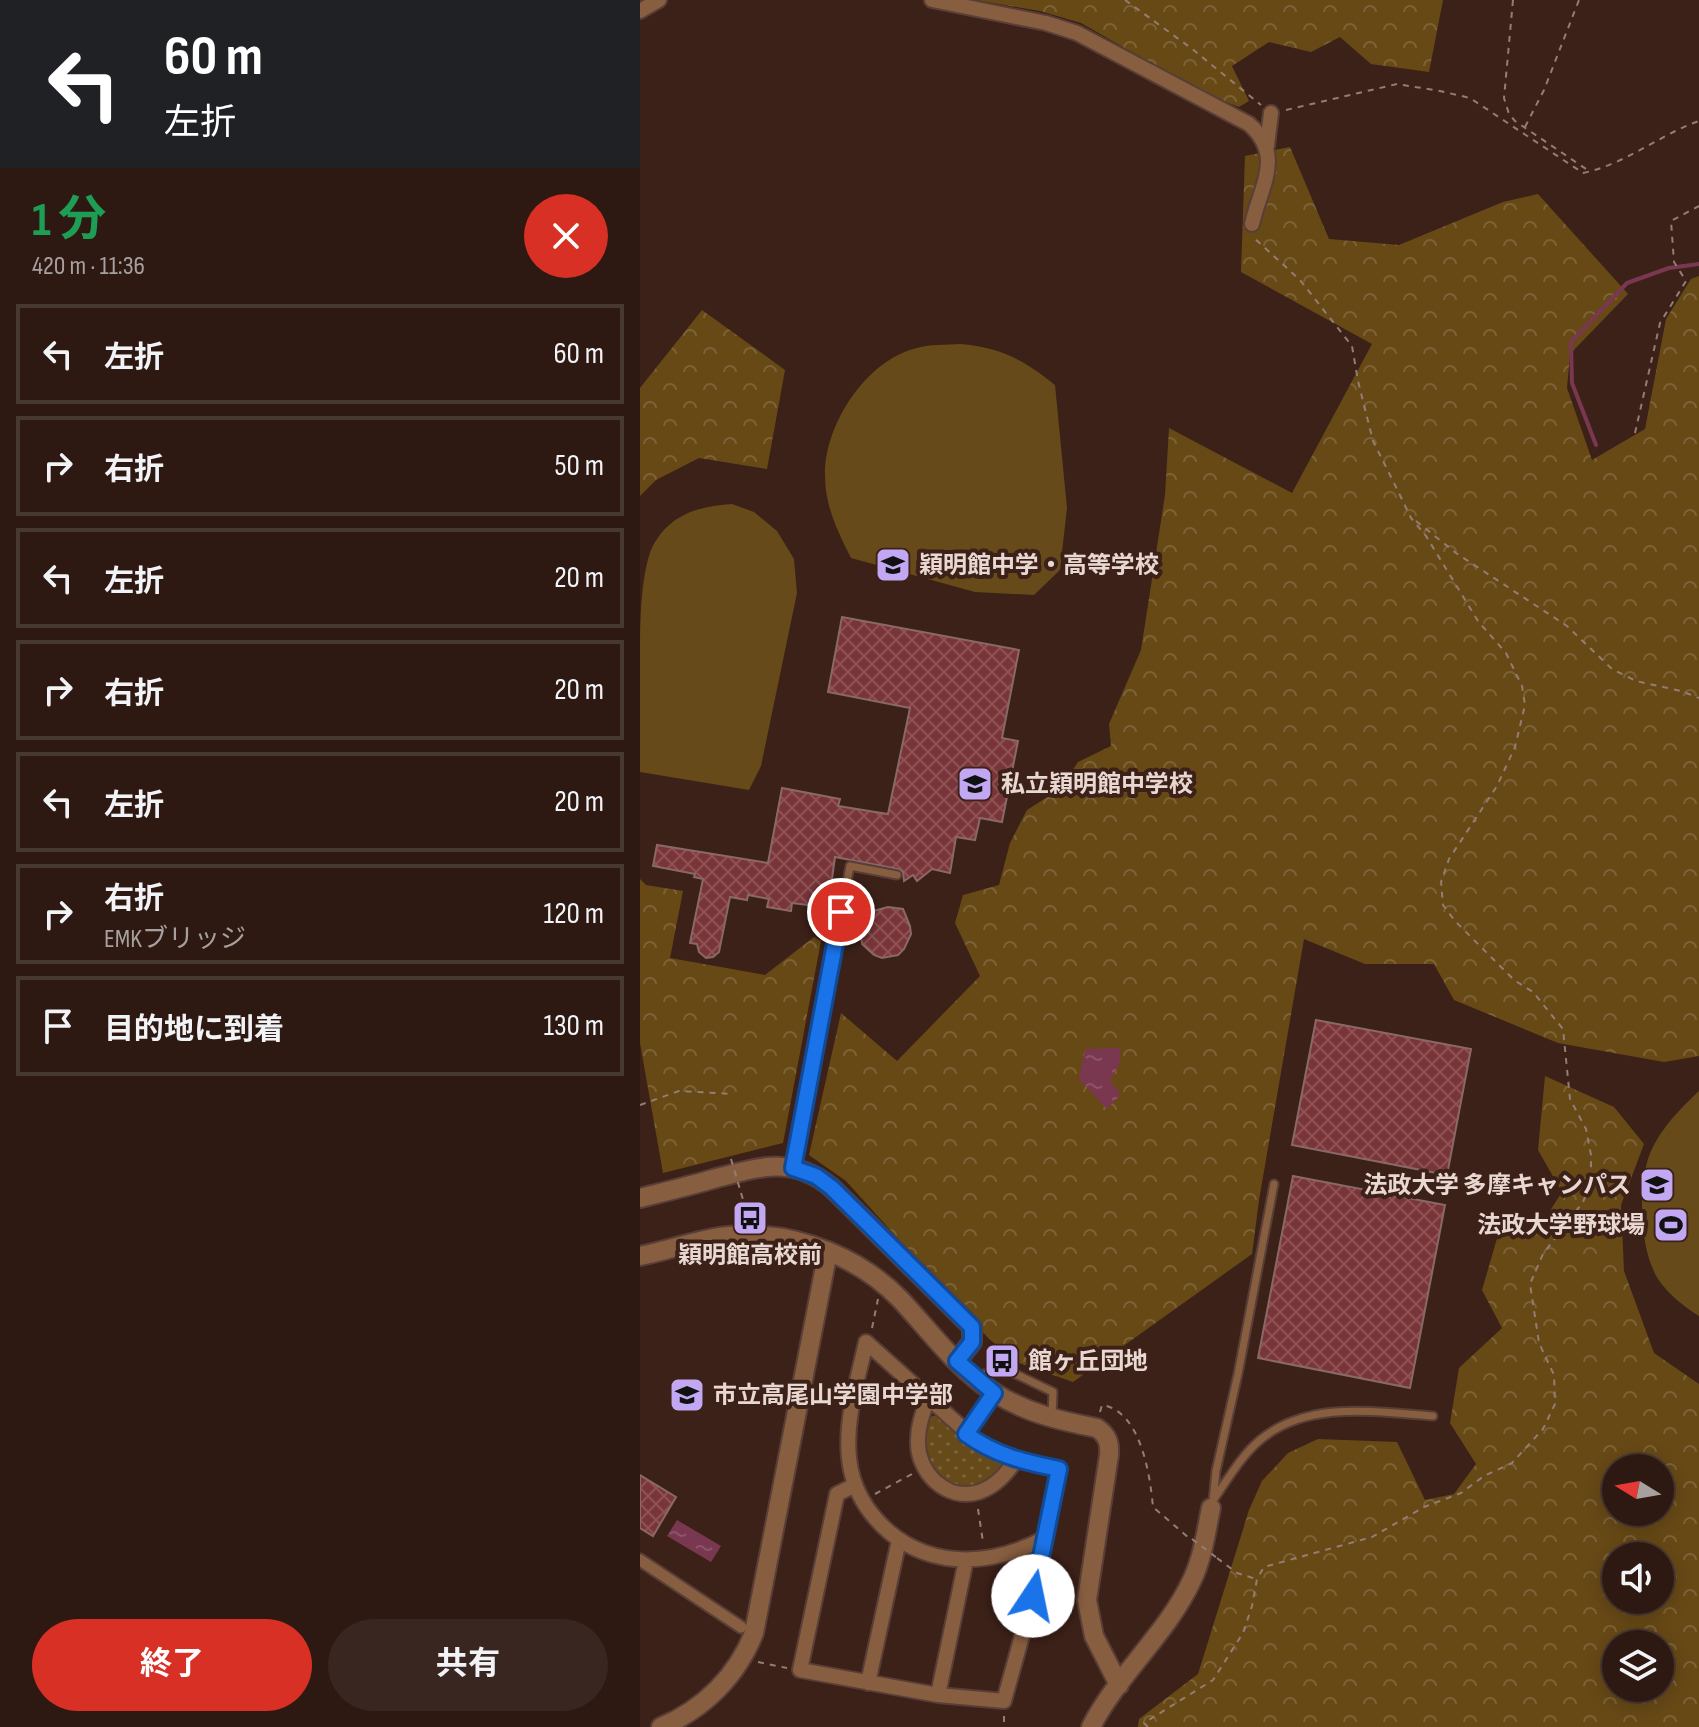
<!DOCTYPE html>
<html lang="ja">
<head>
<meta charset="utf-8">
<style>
	:root { --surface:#2d1912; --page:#392620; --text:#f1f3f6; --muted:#a7a09f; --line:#483832; --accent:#d93025 }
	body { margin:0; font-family:"Sofia Sans Condensed","Noto Sans JP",sans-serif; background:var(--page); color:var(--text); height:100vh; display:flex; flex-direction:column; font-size:30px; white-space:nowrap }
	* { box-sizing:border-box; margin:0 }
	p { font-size:26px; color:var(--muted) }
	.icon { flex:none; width:44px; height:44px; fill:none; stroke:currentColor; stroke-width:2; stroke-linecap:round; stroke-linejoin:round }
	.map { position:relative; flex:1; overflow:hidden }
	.sheet { display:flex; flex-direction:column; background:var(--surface); width:640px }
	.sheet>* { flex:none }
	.hud { background:#202124; color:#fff; overflow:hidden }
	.needle { width:52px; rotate:281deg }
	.tools { position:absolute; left:962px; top:1454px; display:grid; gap:16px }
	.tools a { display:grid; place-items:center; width:72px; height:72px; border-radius:50%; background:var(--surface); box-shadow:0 4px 20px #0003,0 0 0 2px var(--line); font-size:40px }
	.pin { position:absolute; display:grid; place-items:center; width:68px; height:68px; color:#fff; margin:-34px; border:4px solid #fff; border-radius:50%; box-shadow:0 2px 8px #0007 }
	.me { position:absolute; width:88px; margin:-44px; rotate:11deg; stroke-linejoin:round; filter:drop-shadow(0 0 6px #0008) }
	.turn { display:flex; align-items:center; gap:28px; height:168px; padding:0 32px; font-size:36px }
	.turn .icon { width:104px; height:104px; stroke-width:2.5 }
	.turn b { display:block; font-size:56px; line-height:68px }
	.round { display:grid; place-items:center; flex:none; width:84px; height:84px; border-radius:42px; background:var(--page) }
	.head { display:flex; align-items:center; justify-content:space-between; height:136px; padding:0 32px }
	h1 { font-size:48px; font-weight:700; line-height:60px; color:#1e9e55 }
	.button { display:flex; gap:16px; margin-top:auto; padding:16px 32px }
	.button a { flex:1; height:92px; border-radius:48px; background:var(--accent); color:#fff; font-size:32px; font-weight:700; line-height:92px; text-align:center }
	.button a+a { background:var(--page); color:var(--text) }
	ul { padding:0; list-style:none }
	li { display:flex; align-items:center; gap:24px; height:100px; margin:0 16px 12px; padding:0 16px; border:4px solid var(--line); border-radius:0px }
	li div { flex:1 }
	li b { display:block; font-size:30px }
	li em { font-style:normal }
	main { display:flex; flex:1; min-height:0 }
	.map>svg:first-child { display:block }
</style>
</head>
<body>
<main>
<section class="sheet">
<div class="hud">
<div class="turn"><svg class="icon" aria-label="left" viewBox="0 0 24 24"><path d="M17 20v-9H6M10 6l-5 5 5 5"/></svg><div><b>60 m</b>左折</div></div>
</div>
<div class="head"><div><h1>1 分</h1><p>420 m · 11:36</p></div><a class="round" style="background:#d93025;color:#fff"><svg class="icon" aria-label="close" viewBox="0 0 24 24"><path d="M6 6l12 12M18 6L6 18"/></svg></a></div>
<ul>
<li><svg class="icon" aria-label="left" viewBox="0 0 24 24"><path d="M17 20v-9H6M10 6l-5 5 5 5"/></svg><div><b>左折</b></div><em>60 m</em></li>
<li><svg class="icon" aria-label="right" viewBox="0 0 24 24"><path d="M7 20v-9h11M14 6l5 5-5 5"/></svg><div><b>右折</b></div><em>50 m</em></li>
<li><svg class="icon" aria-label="left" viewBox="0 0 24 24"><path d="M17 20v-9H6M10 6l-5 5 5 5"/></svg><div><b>左折</b></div><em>20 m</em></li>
<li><svg class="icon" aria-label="right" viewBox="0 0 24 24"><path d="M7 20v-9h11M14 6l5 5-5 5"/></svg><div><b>右折</b></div><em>20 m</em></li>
<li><svg class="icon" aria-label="left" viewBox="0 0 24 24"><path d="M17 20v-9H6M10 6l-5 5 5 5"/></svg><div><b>左折</b></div><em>20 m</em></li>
<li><svg class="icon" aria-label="right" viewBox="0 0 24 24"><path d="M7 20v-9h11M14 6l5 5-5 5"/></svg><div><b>右折</b><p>EMKブリッジ</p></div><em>120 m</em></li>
<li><svg class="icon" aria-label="arrive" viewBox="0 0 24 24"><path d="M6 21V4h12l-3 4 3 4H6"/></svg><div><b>目的地に到着</b></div><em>130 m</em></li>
</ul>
<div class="button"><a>終了</a><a>共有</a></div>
</section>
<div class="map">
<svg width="1059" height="1727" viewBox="0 0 1059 1727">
	<defs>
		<pattern id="grass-dots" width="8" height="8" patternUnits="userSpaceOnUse" patternTransform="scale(2)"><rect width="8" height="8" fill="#664a1a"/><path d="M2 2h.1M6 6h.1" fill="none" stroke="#7c633a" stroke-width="1.8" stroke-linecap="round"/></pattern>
		<pattern id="forest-crowns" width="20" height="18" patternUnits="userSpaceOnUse" patternTransform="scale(2)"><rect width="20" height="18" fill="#674916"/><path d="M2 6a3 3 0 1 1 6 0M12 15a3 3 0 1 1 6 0" fill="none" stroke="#7d6237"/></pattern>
		<pattern id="water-ripples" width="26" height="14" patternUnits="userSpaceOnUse" patternTransform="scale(2)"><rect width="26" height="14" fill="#7a3750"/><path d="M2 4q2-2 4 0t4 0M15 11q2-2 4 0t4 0" fill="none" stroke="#8d5368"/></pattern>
		<pattern id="building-cross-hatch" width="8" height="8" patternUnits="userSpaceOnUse" patternTransform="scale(2)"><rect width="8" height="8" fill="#7a3539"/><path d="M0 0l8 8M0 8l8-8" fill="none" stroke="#8d5255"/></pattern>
	</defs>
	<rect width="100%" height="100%" fill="#3c2118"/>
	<!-- grass -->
	<path fill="url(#grass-dots)" d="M297 1415 336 1447 362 1462 364 1471C355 1476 345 1485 336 1488 308 1495 286 1467 283 1443 281 1436 285 1426 286 1418Z"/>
	<!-- forest -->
	<path fill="url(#forest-crowns)" fill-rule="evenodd" d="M336 0H803L789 72 731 64 700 37 671 52 629 42 592 66 609 101 599 107 565 94 441 23 400 11Z
		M650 147 689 239 759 245 863 202 898 194 988 294 930 354 927 388 952 460 1005 429 1026 319 1051 279 1059 276V1056L1024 1062 918 1043 814 1000 794 964H725L664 939 619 1200 612 1254 433 1382 379 1363 349 1339 206 1181 169 1155 201 1013 257 1061 340 976 315 923 323 895 359 885 370 843 387 810 420 789 438 762 471 746 469 724 501 650 525 495 529 428 652 493 732 344 601 272 605 156Z
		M62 310 145 370 127 469 59 458 16 480 0 496V388Z
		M0 879 6 885 43 891 30 958 125 975 174 937 181 941 143 1143 23 1173 0 1043Z
		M905 1076 974 1107 1004 1144 981 1205 984 1271 1014 1353 1059 1384V1727H498L499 1719 558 1674 609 1510 622 1481 648 1453 678 1439 757 1442 785 1500 814 1494 836 1464 810 1423 819 1368 862 1328 842 1290 858 1235 901 1225 922 1192 898 1150ZM976 1468H1020V1512H976ZM976 1556H1020V1600H976ZM976 1644H1020V1688H976Z"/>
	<!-- pitch -->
	<path fill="#664a1a" d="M320 344C360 347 384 360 415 385L427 508 420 570 394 595 335 592 211 558C198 532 185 506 185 476 184 425 226 360 277 348 290 344 306 345 320 344Z
		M92 504 114 512 137 531 154 559 157 593 121 766 109 790 0 772C0 734 0 697 0 660 0 628 0 579 11 550 27 515 58 506 92 504Z
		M1059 1091V1316C1043 1306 1029 1295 1018 1279 1000 1251 998 1191 1008 1159 1017 1132 1039 1110 1059 1091Z"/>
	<!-- water -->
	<path fill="url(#water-ripples)" d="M480 1048V1063L470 1081 481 1094 467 1109 439 1079 445 1049Z
		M37 1520 81 1546 71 1562 27 1536Z"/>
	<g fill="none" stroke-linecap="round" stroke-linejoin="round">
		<!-- stream -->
		<path stroke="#7a3750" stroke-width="4" d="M956 445 932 383 931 342 987 283 1029 268 1059 264"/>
	</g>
	<!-- building -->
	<path fill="url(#building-cross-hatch)" stroke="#8b6868" stroke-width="2" d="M202 617 379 650 362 738 378 741 362 822 340 818 335 840 316 837 310 873 292 869 277 881 273 875 264 881 263 872 258 869 195 857 188 907 182 912 175 913 168 905 152 903 151 911 127 907 129 899 108 895 107 900 90 897 79 952 73 957 66 958 59 952 57 944 50 943 63 879 54 877 55 874 13 866 17 845 128 863 142 788 200 799 198 806 248 814 270 708 188 692Z
		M248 907 263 909 270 926 271 934 264 949 258 955 242 958 234 955 222 944 220 927 229 912Z
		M676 1020 831 1049 807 1175 652 1145Z
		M653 1176 805 1205 770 1388 618 1358Z
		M0 1475 36 1497 13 1536 0 1528Z"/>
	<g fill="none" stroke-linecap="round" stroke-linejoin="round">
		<defs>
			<path id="service" d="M154 1165 210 866 257 875
				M335 1377 363 1368 413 1392 412 1415
				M574 1499C588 1479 601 1456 620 1440 668 1400 736 1412 793 1416
				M573 1501 576 1471 598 1374 634 1184"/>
			<path id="pedestrian" d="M0 1560 101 1627"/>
			<path id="minor" d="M292 0 406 23 437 33 609 124C645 156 620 187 612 224
				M0 11 19 0
				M627 146 631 113
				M288 1398C283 1412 278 1426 278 1441 277 1472 306 1502 339 1492 356 1486 366 1474 376 1460
				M326 1434 354 1393
				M215 1485 197 1494 160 1670 298 1695 364 1701 393 1596 419 1469 376 1460 339 1443 226 1342C218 1379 205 1419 209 1458 212 1488 226 1512 249 1532 295 1570 354 1565 405 1538
				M228 1683 259 1540
				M298 1695 326 1560"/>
			<path id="tertiary" d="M0 1198C24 1192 49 1186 73 1179 119 1167 153 1155 192 1188L332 1327V1342L317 1361
				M0 1256C35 1249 72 1234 107 1235 163 1235 221 1259 260 1299 290 1331 317 1369 355 1393 386 1413 421 1421 457 1428 467 1435 470 1442 469 1455L447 1600 454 1636 479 1685
				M21 1727C64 1709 97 1676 114 1633L188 1251
				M451 1727C478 1674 527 1634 552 1580 563 1557 566 1532 571 1508"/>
		</defs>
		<!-- service casing -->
		<use href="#service" stroke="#583e36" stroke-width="11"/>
		<!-- pedestrian casing -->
		<use href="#pedestrian" stroke="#583e36" stroke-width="15"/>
		<!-- minor casing -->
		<use href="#minor" stroke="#583e36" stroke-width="18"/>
		<!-- tertiary casing -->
		<use href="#tertiary" stroke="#583e36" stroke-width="22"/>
		<!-- path -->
		<path stroke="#937d75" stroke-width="2" stroke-dasharray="6 6" stroke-linecap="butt" d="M485 0 551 48 621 105
			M873 0 864 98 869 114 875 121 949 171
			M646 110 757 84 800 91 830 98 943 173C986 164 1019 135 1059 121
			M885 127 904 90 939 0
			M995 433 1020 323 1046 281 1034 262 1031 221 1059 206
			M776 521 816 553 927 626 972 669 996 681 1041 691 1059 698
			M0 1105 39 1091 93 1094
			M101 1193 106 1209
			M232 1328 238 1299
			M460 1412 462 1405C501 1411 510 1475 513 1507L549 1538
			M235 1494 272 1474
			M338 1509 343 1542
			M577 1558 597 1573 616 1579
			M118 1662 147 1668
			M364 1716V1727
			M508 1727 504 1723 573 1680 603 1633 612 1606 617 1579 624 1567 732 1537 784 1507 821 1493 844 1476 872 1463 903 1429 915 1404 914 1375 899 1343 890 1284 903 1254 943 1202 951 1182V1155L946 1129 930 1099 923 1029 893 992 874 980 815 921 803 905 801 882 809 859 857 786 875 747 885 705 882 686 866 653 838 621 786 536 771 518 755 485 733 441 718 381 712 346 660 280 613 237"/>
		<!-- service -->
		<use href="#service" stroke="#875e3f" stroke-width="7"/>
		<!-- pedestrian -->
		<use href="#pedestrian" stroke="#875e3f" stroke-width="11"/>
		<!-- minor -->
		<use href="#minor" stroke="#875e3f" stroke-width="14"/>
		<!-- tertiary -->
		<use href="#tertiary" stroke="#875e3f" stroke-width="18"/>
		<!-- path-bridge -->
		<path stroke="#937d75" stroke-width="2" stroke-dasharray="6 6" stroke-linecap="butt" d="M91 1159 101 1193
			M552 1539 577 1558"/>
	</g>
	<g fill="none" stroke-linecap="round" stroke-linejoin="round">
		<defs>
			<path id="route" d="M201 912 153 1168 176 1176 192 1188 332 1327V1342L317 1361 354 1393 326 1434C355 1455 384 1462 419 1469L393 1596"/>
		</defs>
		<!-- route casing -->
		<use href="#route" stroke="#114b97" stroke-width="20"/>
		<!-- route -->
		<use href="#route" stroke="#1a73e8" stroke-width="14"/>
	</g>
	<!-- icons -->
	<defs>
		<symbol id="school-square" viewBox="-11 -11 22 22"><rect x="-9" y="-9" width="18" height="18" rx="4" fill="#c2a8f2" stroke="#3c2118"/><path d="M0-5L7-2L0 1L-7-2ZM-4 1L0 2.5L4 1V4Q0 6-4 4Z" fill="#111"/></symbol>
		<symbol id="university-square" viewBox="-11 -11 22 22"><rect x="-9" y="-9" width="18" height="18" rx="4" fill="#c2a8f2" stroke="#3c2118"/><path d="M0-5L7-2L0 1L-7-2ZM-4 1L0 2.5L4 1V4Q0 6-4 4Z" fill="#111"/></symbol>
		<symbol id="bus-square" viewBox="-11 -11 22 22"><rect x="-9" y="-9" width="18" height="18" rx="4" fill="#c2a8f2" stroke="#3c2118"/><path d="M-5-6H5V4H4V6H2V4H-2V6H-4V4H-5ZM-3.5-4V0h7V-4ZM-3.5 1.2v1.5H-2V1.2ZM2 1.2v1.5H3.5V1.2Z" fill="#111"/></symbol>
		<symbol id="stadium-square" viewBox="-11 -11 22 22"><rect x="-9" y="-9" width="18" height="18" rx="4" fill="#c2a8f2" stroke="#3c2118"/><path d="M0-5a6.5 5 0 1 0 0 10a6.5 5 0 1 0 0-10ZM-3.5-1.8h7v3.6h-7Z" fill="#111"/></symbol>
	</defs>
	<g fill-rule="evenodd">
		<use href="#school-square" x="233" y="545" width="40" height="40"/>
		<use href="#school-square" x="315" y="764" width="40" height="40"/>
		<use href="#university-square" x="997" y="1165" width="40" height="40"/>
		<use href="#bus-square" x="90" y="1198" width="40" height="40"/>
		<use href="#stadium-square" x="1011" y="1205" width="40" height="40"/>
		<use href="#bus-square" x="342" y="1341" width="40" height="40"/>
		<use href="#school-square" x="27" y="1375" width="40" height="40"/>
	</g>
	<g text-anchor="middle" stroke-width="8" stroke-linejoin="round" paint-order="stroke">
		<!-- poi labels -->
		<g font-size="24" font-weight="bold" fill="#e9d7d1" stroke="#3c2118" text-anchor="start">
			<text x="279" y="573">穎明館中学・高等学校</text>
			<text x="361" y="792">私立穎明館中学校</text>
			<text x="991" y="1193" text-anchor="end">法政大学 多摩キャンパス</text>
			<text x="1005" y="1233" text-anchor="end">法政大学野球場</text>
			<text x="110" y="1263" text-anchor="middle">穎明館高校前</text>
			<text x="388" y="1369">館ヶ丘団地</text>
			<text x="73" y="1403">市立高尾山学園中学部</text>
		</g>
	</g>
</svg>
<div class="tools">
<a><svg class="needle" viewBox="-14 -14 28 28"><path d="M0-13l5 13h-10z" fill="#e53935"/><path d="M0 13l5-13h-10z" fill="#a7a09f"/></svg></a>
<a><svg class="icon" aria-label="sound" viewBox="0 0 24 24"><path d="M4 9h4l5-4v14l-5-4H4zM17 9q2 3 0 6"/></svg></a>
<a><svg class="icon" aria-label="layers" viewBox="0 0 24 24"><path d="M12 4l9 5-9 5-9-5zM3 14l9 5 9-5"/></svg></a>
</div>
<div class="pin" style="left:201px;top:912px;background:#d93025"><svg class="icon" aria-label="arrive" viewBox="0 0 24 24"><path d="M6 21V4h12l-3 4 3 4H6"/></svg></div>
<svg class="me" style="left:393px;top:1596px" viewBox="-20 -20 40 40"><circle r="19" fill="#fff"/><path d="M0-13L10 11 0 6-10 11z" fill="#1a73e8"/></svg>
</div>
</main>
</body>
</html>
